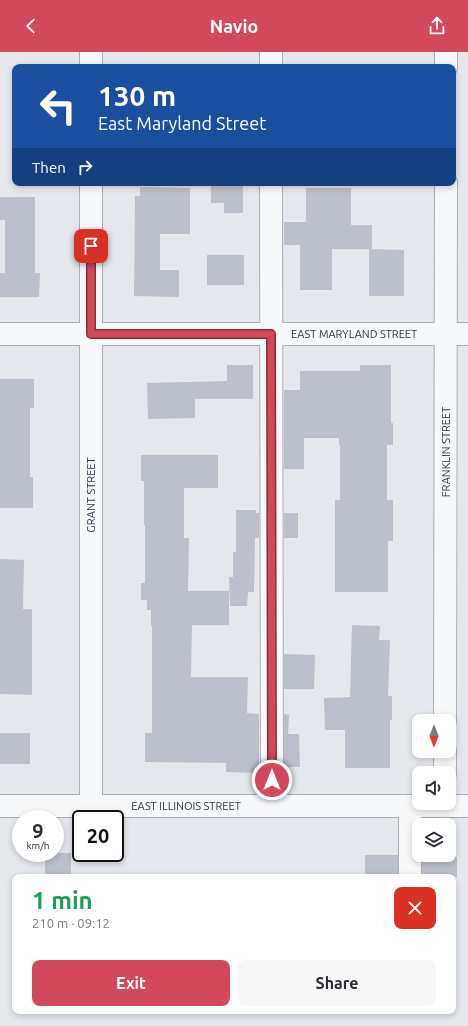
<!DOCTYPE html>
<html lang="en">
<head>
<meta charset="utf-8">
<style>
	:root { --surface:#fff; --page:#f7f7f7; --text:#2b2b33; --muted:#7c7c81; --accent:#d1495b }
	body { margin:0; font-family:Ubuntu,sans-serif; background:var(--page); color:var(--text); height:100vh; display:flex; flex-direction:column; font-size:15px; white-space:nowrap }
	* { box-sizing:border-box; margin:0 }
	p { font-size:13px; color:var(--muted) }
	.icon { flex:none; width:22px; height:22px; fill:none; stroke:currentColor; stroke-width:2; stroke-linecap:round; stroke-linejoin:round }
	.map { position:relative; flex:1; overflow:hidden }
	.drawer { position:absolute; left:12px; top:822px; width:444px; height:140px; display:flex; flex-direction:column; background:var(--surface); border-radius:8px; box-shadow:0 2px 6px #0003 }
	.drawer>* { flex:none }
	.guide { position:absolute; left:12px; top:12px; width:444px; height:122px; border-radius:8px; box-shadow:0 2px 6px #0003; background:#1a4fa0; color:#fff; overflow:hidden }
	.needle { width:26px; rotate:180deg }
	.buttons { position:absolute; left:412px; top:662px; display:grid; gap:8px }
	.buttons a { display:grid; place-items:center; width:44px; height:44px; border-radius:8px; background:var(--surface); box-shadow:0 2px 6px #0003; font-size:20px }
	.speed { position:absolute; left:12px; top:758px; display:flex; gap:8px; font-size:20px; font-weight:700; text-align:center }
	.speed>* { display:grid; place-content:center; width:52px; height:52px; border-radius:50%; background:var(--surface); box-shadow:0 2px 6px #0003; line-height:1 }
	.speed small { font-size:10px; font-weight:400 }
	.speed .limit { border:2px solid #111; border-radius:6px; background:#fff; color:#111 }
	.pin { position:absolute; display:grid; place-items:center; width:34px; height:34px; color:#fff; margin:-17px; border-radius:8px; box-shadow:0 2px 6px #0006 }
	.me { position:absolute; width:44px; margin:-22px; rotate:0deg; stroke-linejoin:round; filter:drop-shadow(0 0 3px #0008) }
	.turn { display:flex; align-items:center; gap:14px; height:84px; padding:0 20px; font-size:18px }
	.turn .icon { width:52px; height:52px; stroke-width:2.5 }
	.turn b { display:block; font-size:28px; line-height:34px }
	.then { display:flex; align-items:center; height:38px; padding:0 20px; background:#0003; gap:8px; font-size:15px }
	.round { display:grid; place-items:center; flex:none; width:42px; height:42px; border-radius:8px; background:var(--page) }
	.summary { display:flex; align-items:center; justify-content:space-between; height:68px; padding:0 20px }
	h1 { font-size:24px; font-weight:600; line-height:30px; color:#1e9e55 }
	.action { display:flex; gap:8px; margin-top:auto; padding:8px 20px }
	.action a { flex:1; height:46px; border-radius:8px; background:var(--accent); color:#fff; font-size:16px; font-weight:600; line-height:46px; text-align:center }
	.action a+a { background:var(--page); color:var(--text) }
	header { display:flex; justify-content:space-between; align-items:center; height:52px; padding:0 20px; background:var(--accent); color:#fff; font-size:18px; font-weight:600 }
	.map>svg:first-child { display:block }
</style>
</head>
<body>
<header><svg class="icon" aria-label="back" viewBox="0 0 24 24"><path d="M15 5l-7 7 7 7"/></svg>Navio<svg class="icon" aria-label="share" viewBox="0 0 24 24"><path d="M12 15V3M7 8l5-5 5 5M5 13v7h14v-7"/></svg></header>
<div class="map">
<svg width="468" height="974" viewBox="0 0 468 974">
	<rect width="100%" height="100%" fill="#e4e7ec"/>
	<!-- building -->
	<path fill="#bbc0ca" d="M211 131H243V161H224V151H211Z
		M140 135 190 136V182H160V218H179V245L134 244 135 144H140Z
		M306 136H351V173H372V197H332V238H300V193H284V170H306Z
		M0 145H35V221H40L39 245H0V221H5V168H0Z
		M369 197 404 198V244H369Z
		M207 203H244V233H207Z
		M227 313H253V347H195V366L148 367 147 331 227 329Z
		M360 313H391V371H393V393H387V448H393V489H388V540H335V448H340V393H339V386H304V417H284V338H300V319H360Z
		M0 327H34V356H30V425H33V456H0Z
		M141 403H218V436H184V486H189L188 539H229V573H192L191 625H248L247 661 259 662V715H255V721L226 720V711L145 710V681H152V574H151V558H147V548H141V531H145V473H144V429H141Z
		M236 458H256V461H259V486H255L254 540H248L247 554H230L229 525H233V500H236Z
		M284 461H298V486H284Z
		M0 507 24 508 23 557H32V643L0 642Z
		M352 573 380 574 379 588H390L388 644H392V668H390V716H345V678H325L324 646 350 645Z
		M284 602 315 603 314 637H284Z
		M284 662 289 663 288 682H299L300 715H284Z
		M0 681H30V712H0Z
		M45 801H71V825H45Z
		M365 803H398V825H365Z
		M422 803H433V805H457V825H422Z"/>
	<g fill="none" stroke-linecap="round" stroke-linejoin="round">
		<defs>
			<path id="minor" d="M271 0V15
				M91 15V0
				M446 15V0
				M271 131 272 754
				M0 282H468
				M445 669 446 131
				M445 721V699
				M0 754H468
				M91 754V131
				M410 754V825"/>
		</defs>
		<!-- minor casing -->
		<use href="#minor" stroke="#a9aeb7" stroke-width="24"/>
		<!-- minor -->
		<use href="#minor" stroke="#f7f8fa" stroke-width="22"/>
	</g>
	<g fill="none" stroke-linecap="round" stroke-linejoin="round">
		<defs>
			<path id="route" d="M91 194V282H271L272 728"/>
		</defs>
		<!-- route casing -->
		<use href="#route" stroke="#882f3b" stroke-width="10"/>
		<!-- route -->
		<use href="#route" stroke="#d1495b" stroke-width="7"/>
	</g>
	<g text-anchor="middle" stroke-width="3" stroke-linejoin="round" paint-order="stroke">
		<!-- street labels -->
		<g font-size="11" fill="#2b3445" stroke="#f4f6f9">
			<text x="354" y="286">EAST MARYLAND STREET</text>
			<text transform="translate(446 400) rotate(-90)" y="4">FRANKLIN STREET</text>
			<text transform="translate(91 443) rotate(-90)" y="4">GRANT STREET</text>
			<text x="186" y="758">EAST ILLINOIS STREET</text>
		</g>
	</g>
</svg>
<div class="buttons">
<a><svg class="needle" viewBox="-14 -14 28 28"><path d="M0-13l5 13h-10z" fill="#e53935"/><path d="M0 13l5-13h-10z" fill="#7c7c81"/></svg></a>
<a><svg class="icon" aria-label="sound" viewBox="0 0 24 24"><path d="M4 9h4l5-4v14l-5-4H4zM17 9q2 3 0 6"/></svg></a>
<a><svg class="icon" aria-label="layers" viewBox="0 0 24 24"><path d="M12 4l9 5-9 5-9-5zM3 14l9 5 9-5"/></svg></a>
</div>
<div class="speed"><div>9<small>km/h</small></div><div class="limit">20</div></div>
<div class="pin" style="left:91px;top:194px;background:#d93025"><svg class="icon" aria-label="arrive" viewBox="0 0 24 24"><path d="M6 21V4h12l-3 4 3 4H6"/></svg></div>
<svg class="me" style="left:272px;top:728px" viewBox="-20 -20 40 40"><circle r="17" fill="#d1495b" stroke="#fff" stroke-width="3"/><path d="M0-11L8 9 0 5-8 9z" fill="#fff"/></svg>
<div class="guide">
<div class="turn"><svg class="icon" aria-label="left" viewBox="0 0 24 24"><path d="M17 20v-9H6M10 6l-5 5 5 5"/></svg><div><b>130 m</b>East Maryland Street</div></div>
<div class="then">Then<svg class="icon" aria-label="right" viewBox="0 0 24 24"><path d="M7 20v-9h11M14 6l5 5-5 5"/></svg></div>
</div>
<section class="drawer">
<div class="summary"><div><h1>1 min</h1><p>210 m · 09:12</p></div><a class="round" style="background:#d93025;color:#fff"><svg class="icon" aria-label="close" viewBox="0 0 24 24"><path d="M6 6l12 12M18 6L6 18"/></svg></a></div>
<div class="action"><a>Exit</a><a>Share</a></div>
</section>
</div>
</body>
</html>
